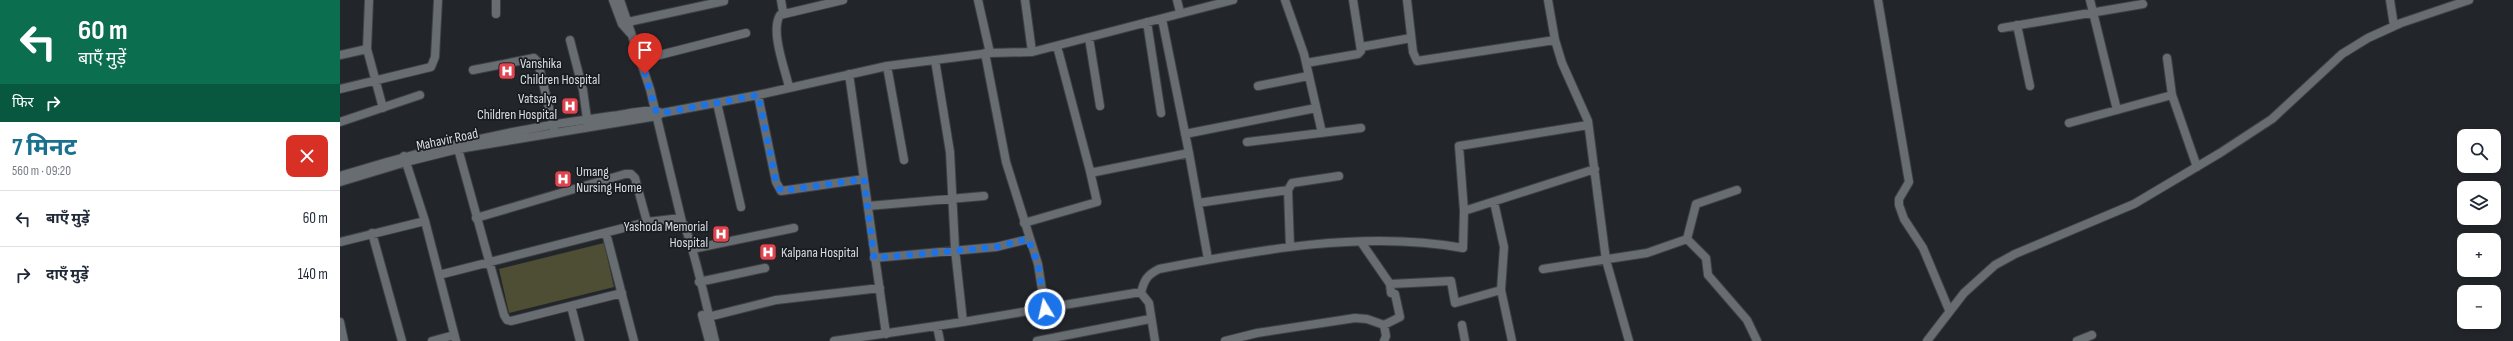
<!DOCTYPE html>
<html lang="hi">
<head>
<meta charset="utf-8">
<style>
	:root { --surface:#fff; --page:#f6f6f7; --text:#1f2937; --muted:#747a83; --line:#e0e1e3; --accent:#19718f }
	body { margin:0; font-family:"Sofia Sans Condensed","Noto Sans Devanagari",sans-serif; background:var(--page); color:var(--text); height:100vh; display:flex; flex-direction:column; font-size:15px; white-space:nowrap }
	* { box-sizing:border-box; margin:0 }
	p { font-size:13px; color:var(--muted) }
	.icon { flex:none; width:22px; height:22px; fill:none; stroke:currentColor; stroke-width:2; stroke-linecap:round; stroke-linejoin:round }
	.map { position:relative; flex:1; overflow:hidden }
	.details { display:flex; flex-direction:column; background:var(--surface); width:340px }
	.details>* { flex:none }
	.guide { background:#0b6e4f; color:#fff; overflow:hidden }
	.fabs { position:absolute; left:2117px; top:129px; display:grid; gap:8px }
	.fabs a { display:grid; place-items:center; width:44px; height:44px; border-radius:8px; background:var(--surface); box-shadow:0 2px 6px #0003; font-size:20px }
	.pin { position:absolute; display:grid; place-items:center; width:34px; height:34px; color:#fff; margin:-41px -17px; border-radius:50% 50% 50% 0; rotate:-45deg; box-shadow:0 0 4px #0007 }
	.pin .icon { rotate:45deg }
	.me { position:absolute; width:44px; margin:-22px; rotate:351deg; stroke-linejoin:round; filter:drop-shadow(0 0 3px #0008) }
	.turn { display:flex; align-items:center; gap:14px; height:84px; padding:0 12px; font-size:18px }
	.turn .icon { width:52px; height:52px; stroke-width:2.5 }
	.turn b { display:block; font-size:28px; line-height:34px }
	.then { display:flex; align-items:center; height:38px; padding:0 12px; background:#0003; gap:8px; font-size:15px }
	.round { display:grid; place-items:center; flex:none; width:42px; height:42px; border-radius:8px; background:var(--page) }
	.overview { display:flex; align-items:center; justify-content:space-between; height:68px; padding:0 12px }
	h1 { font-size:24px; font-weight:700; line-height:30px; color:var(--accent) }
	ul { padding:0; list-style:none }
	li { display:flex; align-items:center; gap:12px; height:56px; padding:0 12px; border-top:1px solid var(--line) }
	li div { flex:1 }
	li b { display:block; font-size:15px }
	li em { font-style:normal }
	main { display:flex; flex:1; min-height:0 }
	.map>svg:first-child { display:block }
</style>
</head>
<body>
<main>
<section class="details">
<div class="guide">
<div class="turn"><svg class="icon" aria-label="left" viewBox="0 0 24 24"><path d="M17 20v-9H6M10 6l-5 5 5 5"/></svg><div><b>60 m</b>बाएँ मुड़ें</div></div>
<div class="then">फिर<svg class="icon" aria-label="right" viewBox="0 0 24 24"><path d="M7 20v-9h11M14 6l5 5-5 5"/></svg></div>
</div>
<div class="overview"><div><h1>7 मिनट</h1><p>560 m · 09:20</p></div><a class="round" style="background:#d93025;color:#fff"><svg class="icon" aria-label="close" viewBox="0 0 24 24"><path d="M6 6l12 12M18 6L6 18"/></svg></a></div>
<ul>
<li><svg class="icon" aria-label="left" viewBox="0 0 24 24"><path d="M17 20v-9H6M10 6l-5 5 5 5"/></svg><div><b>बाएँ मुड़ें</b></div><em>60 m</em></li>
<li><svg class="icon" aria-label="right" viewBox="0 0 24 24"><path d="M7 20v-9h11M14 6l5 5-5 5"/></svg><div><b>दाएँ मुड़ें</b></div><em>140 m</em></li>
</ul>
</section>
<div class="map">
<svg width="2173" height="341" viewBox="0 0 2173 341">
	<rect width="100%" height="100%" fill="#22262b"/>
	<!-- green -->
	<path fill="#4d4e34" d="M264 243 274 287 169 313 159 269Z"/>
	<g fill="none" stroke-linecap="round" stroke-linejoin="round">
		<defs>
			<path id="minor" d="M29 0 27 49 43 108
				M273 0 282 24 290 33
				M280 0 310 89 342 222C351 233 370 321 375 341
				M441 0 443 12
				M638 0 650 53
				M685 0 692 52
				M837 0 840 12
				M945 0 964 54 982 133
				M1067 0 1073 52 1077 61 1215 40
				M1208 0 1215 40 1222 63 1248 121 1266 260 1289 341
				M1538 0 1569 182 1559 199V205L1564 219 1583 248 1609 310
				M1750 0 1777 110
				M2050 0 2054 26
				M156 14V0
				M822 19 849 153 868 259
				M288 22 384 1
				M807 22 821 113
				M1677 25 1690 86
				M1662 28 1803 4
				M749 38 760 106
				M230 40 243 90 247 119
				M717 46 750 171 755 172 849 153
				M1021 47 1071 38
				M645 53 666 162 698 264 705 309
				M0 55 27 49
				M1827 58 1832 95 1857 167
				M300 60 406 33
				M595 60 610 152 615 249 623 322
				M966 63 1018 54 1021 51 1013 0
				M547 66 564 160
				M133 70 194 58 198 62 214 129
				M509 74 546 334
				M918 86 968 76
				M449 87C445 69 430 31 440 15L503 0
				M0 89 91 67 95 57 98 0
				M418 95 436 182 441 191 524 179
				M377 103 401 207
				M0 122 80 95
				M1729 123 1832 95
				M845 134 976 108
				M907 142 1021 128
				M117 145 164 315 167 320 171 321 282 293
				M0 176C89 148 178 128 271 116 283 115 309 108 319 112
				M0 182 66 162 118 149 317 116 322 113 418 95 547 66 650 53 692 52 893 0
				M1154 202 1164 247 1161 290 1172 341
				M858 203 948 190
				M528 206 644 196
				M1124 211 1255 169
				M136 218 285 174H291L295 178 307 222
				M85 221 116 341
				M684 223 757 202 750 171
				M32 233 62 341
				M266 233 294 341
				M1347 239 1366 258 1368 275 1407 320 1417 341
				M0 242 85 221 64 156
				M1021 242 1050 284 1051 293 1055 294 1060 317 1044 325
				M950 247 948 190 952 183 999 176
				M352 249 454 228
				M534 258 656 247 689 239
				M1203 269 1307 253 1347 239 1356 204 1397 190
				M99 275 307 222 341 218
				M359 282 425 268
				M1050 284 1111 281 1115 303 1161 290
				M801 293C804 280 807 275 819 269 917 250 1024 230 1123 248L1124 211 1119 146 1248 125
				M231 306 240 341
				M362 315 369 341
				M364 318 436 300 540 288
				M0 322 4 341
				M1122 325 1125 341
				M597 326 600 341
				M92 341 114 335
				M494 341 623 322 795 293H801L809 303 815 341
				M697 341 810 319
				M885 341 917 333 1015 318 1027 319 1044 325 1046 336 1044 341
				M1587 341 1624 293 1655 265 1675 254 1794 204 1880 153 1932 119 2002 54 2028 38 2061 23 2129 0
				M1737 341 1752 335"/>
		</defs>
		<!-- minor casing -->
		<use href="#minor" stroke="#3e4045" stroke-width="10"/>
		<!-- minor -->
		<use href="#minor" stroke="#686d72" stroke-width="8"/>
	</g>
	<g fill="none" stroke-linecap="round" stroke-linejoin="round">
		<!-- route -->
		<path stroke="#1a73e8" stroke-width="7" stroke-dasharray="0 12.6" d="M305 74 316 111 322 113 418 95 436 182 441 191 524 179 534 258 656 247 688 239 698 264 705 309"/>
	</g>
	<!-- icons -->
	<defs>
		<symbol id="hospital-square" viewBox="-11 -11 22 22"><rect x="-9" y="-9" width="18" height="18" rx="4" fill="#e0444e" stroke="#191d22"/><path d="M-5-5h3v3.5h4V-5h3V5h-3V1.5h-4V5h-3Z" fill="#fff"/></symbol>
	</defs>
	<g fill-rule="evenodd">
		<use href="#hospital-square" x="157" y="61" width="20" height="20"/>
		<use href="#hospital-square" x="220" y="96" width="20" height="20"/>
		<use href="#hospital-square" x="213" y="169" width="20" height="20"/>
		<use href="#hospital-square" x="371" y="224" width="20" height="20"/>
		<use href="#hospital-square" x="418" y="242" width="20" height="20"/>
	</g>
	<g text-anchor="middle" stroke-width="3.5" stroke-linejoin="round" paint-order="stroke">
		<!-- poi labels -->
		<g font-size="14" fill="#dbdde1" stroke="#191d22" text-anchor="start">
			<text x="180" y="68">Vanshika<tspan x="180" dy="16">Children Hospital</tspan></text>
			<text x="217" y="103" text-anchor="end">Vatsalya<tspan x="217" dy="16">Children Hospital</tspan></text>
			<text x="236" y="176">Umang<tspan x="236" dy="16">Nursing Home</tspan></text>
			<text x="368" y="231" text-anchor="end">Yashoda Memorial<tspan x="368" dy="16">Hospital</tspan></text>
			<text x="441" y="257">Kalpana Hospital</text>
		</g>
		<!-- street labels -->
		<g font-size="14" fill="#dbdde1" stroke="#191d22">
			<text transform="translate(107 139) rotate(-12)" y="5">Mahavir Road</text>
		</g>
	</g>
</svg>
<div class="fabs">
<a><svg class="icon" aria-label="search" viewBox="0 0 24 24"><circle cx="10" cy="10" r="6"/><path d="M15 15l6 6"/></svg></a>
<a><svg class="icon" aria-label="layers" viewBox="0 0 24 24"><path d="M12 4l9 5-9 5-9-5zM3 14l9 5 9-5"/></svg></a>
<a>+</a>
<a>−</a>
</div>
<div class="pin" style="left:305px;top:74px;background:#d93025"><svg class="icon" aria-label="arrive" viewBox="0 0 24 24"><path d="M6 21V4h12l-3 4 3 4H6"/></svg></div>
<svg class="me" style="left:705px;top:309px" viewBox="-20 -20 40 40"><circle r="17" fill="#1a73e8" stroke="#fff" stroke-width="3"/><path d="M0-11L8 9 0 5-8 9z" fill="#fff"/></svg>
</div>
</main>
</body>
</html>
